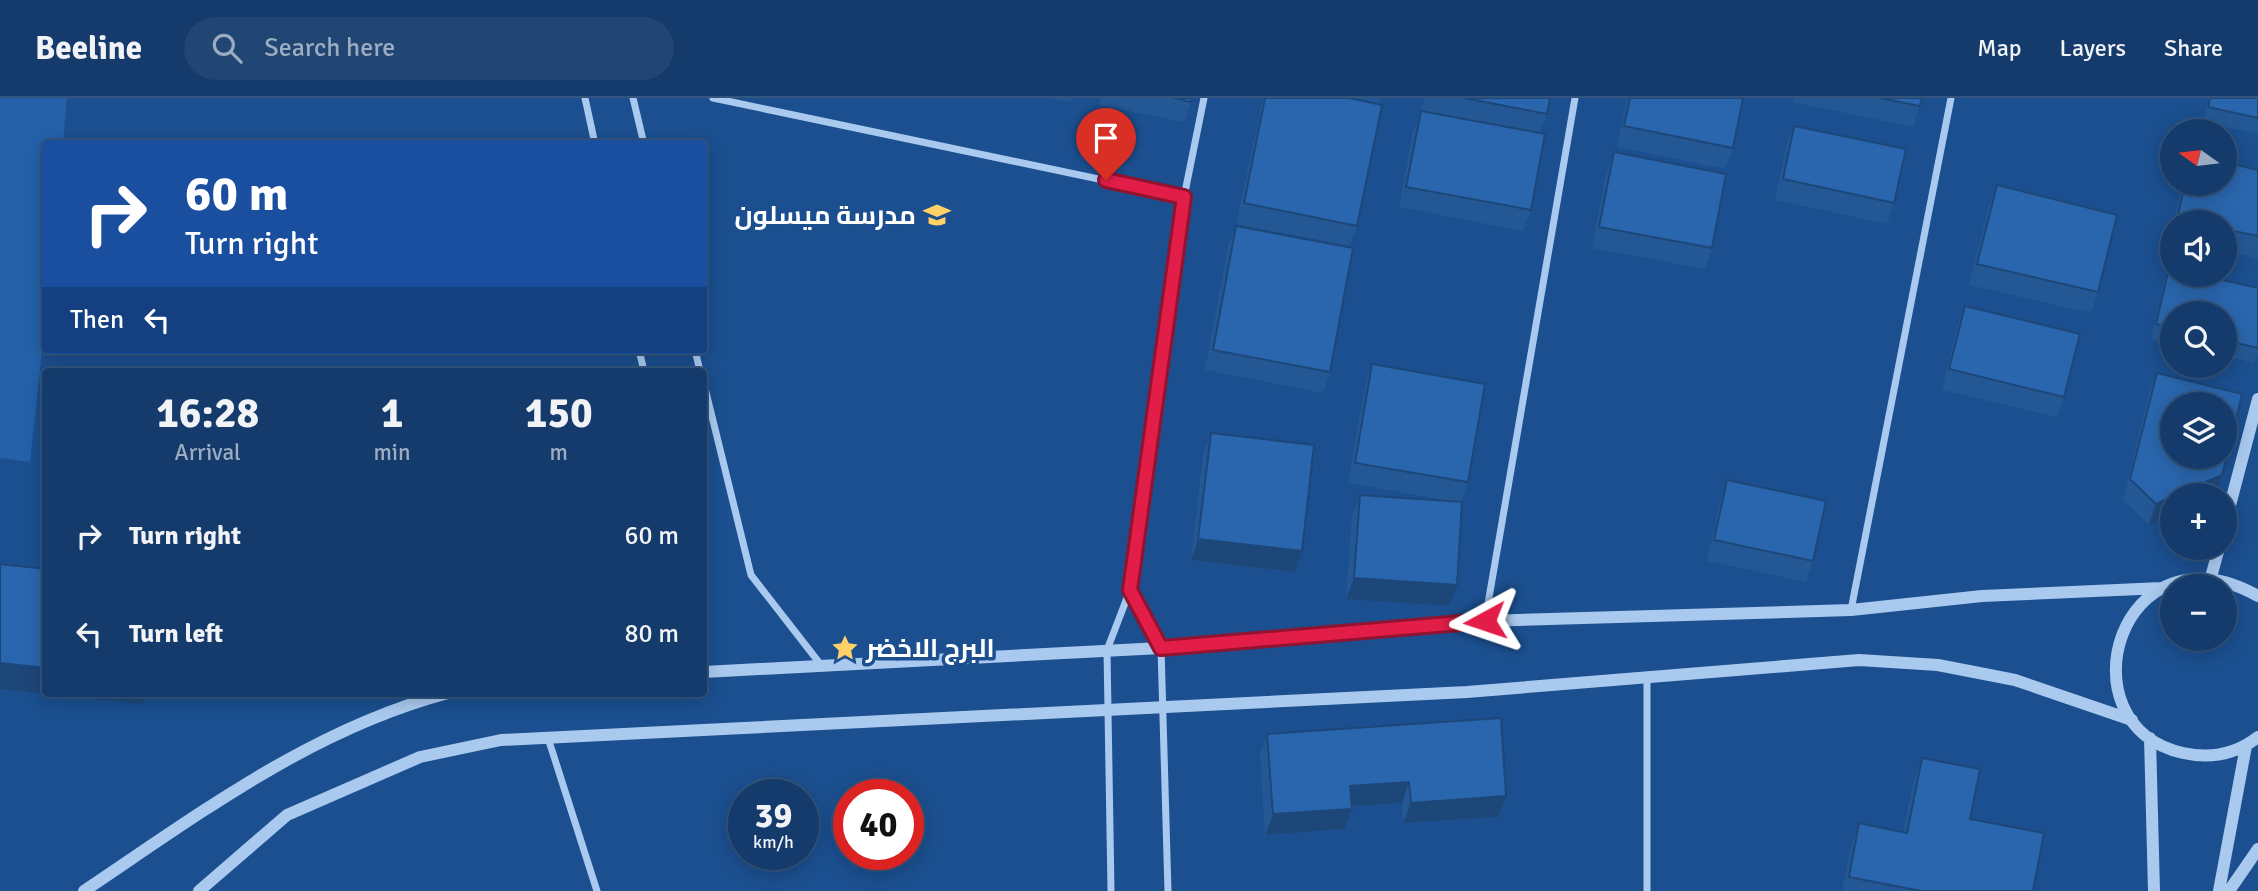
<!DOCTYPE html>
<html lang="en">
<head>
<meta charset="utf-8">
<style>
	:root { --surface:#143b6b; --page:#214673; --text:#f1f3f6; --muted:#9dadc1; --line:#33557e }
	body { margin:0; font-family:Signika,Cairo,sans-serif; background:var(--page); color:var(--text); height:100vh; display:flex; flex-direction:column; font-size:26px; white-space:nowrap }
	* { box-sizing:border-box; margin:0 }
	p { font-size:23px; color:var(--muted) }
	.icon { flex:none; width:38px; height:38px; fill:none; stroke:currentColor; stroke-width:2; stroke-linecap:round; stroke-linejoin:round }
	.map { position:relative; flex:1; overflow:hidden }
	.details { position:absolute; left:42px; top:270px; width:665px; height:329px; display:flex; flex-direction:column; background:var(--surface); border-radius:7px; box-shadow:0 4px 18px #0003,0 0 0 2px var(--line) }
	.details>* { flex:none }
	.guide { position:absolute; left:42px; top:42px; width:665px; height:214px; border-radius:7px; box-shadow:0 4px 18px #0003,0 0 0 2px var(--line); background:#1a4fa0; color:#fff; overflow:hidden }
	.needle { width:46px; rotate:284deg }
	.fabs { position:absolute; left:2160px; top:21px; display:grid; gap:14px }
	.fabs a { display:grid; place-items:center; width:77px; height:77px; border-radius:50%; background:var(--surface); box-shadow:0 4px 18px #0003,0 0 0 2px var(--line); font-size:35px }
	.speed { position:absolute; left:728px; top:681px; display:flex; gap:14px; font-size:35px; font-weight:700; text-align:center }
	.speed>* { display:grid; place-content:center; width:91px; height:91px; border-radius:50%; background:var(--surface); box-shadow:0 4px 18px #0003,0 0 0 2px var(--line); line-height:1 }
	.speed small { font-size:18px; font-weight:400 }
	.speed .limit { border:10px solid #d22; background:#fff; color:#111 }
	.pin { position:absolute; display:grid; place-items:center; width:60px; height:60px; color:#fff; margin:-72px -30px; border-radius:50% 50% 50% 0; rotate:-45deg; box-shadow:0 0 7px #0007 }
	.pin .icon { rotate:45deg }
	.me { position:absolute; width:77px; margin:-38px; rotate:265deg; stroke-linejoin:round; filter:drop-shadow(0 0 5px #0008) }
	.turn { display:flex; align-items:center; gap:24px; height:147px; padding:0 28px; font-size:32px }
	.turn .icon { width:91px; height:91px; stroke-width:2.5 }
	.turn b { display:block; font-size:49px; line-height:60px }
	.then { display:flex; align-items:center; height:66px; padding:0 28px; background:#0003; gap:14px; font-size:26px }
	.eta { display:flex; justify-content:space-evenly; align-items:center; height:119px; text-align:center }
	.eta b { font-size:42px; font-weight:700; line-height:49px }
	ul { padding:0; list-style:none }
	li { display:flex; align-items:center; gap:21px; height:98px; padding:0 28px }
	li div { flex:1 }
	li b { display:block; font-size:26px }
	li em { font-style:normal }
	header { display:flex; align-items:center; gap:42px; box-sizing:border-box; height:98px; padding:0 35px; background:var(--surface); border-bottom:2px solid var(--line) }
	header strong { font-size:33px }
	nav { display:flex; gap:38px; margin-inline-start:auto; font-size:24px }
	.search { width:490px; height:63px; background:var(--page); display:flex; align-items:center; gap:18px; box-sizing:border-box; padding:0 24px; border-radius:38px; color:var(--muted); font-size:26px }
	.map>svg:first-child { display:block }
</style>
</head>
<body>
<header>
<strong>Beeline</strong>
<div class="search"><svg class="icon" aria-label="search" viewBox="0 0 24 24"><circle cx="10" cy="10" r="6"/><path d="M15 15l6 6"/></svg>Search here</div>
<nav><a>Map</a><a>Layers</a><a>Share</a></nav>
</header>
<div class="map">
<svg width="2258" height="793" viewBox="0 0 2258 793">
	<rect width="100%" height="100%" fill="#1b4f8f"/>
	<!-- green -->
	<path fill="#2461a8" d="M0 0H67L63 45 46 46V215L30 364 0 360Z"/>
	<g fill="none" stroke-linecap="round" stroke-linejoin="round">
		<!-- minor -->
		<path stroke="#a9c9ee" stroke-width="7" d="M585 0 595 46
			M633 0 644 46
			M713 0 1184 99
			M639 252 644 273
			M695 252 700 273
			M704 286 751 477 821 567
			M1130 492 1161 550 1168 793
			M1851 512 1951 0
			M1485 523 1575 0
			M548 640 597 793
			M1111 793 1107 552 1130 492 1184 99 1204 0
			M1647 793V579"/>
		<!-- tertiary -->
		<path stroke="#a9c9ee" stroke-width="12" d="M2224 430 2258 301
			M2211 479 2219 450
			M2258 498C2120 421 2059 627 2183 655 2210 661 2236 656 2258 639
			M704 574 1161 550 1485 523 1851 512 1982 498 2162 490
			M2150 640 2154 793
			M84 793C199 716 312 631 448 595
			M199 793 287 717 420 659 501 642 1467 594 1859 562 1938 567 2015 582 2132 622
			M2219 793 2246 648
			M2229 793 2258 751"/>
	</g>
	<!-- wall -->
	<path fill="#245895" d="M1052 0H1072L1071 4Z
		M1101 0H1192L1184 24 1099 7Z
		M1263 0H1349L1357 128 1350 148 1236 126Z
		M1354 0H1381L1380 5Z
		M1424 0H1550L1547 16 1540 35 1531 112 1523 133 1399 109 1413 33 1421 13Z
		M1627 0H1743L1733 50 1725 71 1617 49Z
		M1794 0H1922L1913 29 1793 4Z
		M2208 0H2258V36L2203 24Z
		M1794 28 1894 105 1887 126 1775 102 1786 48Z
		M1614 54 1712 150 1705 171 1592 150 1606 75Z
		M2258 72V160L2224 153V124H2174L2182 86H2224Z
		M1997 87 2098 194 2091 215 1969 187 1989 108Z
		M1236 128 1330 274 1323 295 1205 272 1228 148Z
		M2169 170 2258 190V254L2254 265 2224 258V215H2172V246L2151 241 2164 184Z
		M1965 208 2064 299 2057 319 1942 292 1957 229Z
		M1372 266 1468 384 1461 404 1449 508 1346 501 1352 417 1360 397 1451 403 1348 385 1365 287Z
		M2157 275 2242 296 2149 427 2123 402 2149 295Z
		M1211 335 1295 474 1191 462 1203 356Z
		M1727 382 1813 463 1806 484 1707 463 1720 403Z
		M1267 636 1506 698 1498 719 1403 725 1402 705 1351 709 1344 731 1265 737 1260 657Z
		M1922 660 1970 721 2033 793H1842L1850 751 1859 725 1903 734 1913 685Z"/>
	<!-- shaded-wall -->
	<path fill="#1d4779" d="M2222 377 2215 397H2176Z
		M2172 399V417L2149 427 2156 406Z
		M1198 441 1302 453 1295 474 1191 462Z
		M1354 480 1457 487 1449 508 1346 501Z
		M0 565 46 570V595H146L142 606 0 591Z
		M1409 684 1402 705 1343 709 1350 688Z
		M1506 698 1498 719 1403 725 1411 705Z
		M1352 711 1344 731 1265 737 1273 716Z"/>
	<!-- building -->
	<path fill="#2a66ad" stroke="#1d4779" stroke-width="2" fill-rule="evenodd" d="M1174 0H1192L1191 4Z
		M1265 0H1349L1382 7 1357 128 1244 105Z
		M1465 0H1550L1547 16Z
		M1630 0H1743L1733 50 1624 28Z
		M1880 0H1922L1920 8Z
		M2210 0H2258V20L2208 9Z
		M1421 13 1545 36 1531 112 1406 89Z
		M1794 28 1906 51 1894 105 1783 81Z
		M1614 54 1726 76 1712 150 1599 129Z
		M2224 64 2258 72V138L2224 131V124H2194L2177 121 2185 86H2224Z
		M1997 87 2117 117 2098 194 1977 166Z
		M1236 128 1353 150 1330 274 1213 252Z
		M2169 170H2172V177H2200L2258 190V250L2224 242V215H2172V230L2156 226Z
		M1965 208 2080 236 2064 299 1949 271Z
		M1372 266 1485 286 1468 384 1355 365Z
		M2157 275 2242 296 2222 377 2176 397H2172V399L2156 406 2130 381ZM2172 306H2224V359H2172Z
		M1211 335 1314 347 1302 453 1198 441Z
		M1727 382 1826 403 1813 463 1714 442Z
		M1360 397 1462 404 1457 487 1354 480Z
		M0 466 46 471V570L0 565Z
		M1501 620 1506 698 1411 705 1409 684 1350 688 1352 711 1273 716 1267 636Z
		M1922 660 1980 671 1970 721 2044 735 2033 793H1921L1849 779 1859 725 1907 735Z"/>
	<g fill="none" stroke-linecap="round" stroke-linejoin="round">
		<defs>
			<path id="route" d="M1106 82 1184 99 1130 492 1161 550 1485 523"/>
		</defs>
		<!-- route casing -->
		<use href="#route" stroke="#92132f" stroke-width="18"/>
		<!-- route -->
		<use href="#route" stroke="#e11d48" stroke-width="12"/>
	</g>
	<!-- icons -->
	<defs>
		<symbol id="school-bare" viewBox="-9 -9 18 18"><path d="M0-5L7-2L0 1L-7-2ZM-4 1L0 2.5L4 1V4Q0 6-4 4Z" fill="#ffd166" stroke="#1b4f8f" stroke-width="2.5" paint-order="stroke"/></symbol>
		<symbol id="sight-bare" viewBox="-9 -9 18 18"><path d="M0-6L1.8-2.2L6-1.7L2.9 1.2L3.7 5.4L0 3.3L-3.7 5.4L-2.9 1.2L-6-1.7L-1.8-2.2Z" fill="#ffd166" stroke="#1b4f8f" stroke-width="2.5" paint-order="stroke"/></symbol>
	</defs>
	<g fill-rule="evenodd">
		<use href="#school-bare" x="918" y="98" width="38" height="38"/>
		<use href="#sight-bare" x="826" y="531" width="38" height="38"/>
	</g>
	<g text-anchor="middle" stroke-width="7" stroke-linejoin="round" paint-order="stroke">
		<!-- poi labels -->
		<g font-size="26" font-weight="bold" fill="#fff" stroke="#1b4f8f" text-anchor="end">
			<text x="916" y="126">مدرسة ميسلون</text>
			<text x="866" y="559" text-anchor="start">البرج الاخضر</text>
		</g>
	</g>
</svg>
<div class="fabs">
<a><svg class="needle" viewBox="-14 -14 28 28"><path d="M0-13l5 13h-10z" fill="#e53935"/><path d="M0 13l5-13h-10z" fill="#9dadc1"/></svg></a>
<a><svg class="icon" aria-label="sound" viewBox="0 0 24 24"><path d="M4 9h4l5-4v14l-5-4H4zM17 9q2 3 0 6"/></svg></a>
<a><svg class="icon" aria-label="search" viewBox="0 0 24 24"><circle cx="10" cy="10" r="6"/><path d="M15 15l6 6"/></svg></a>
<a><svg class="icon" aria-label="layers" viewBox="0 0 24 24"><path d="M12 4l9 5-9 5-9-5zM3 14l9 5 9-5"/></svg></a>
<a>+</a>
<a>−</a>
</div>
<div class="speed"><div>39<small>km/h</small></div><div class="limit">40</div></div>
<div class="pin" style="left:1106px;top:82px;background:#d93025"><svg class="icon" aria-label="arrive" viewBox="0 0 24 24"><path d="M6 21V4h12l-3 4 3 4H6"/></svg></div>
<svg class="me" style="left:1485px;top:523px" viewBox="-20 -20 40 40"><path d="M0-17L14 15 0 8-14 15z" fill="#e11d48" stroke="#fff" stroke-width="4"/></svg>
<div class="guide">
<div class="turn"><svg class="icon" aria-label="right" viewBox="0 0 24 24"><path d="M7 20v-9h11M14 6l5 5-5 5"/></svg><div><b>60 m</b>Turn right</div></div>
<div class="then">Then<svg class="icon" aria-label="left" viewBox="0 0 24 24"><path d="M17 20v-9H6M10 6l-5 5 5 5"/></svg></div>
</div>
<section class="details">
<div class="eta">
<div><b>16:28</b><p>Arrival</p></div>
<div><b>1</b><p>min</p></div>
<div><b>150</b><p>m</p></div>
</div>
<ul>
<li><svg class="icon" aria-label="right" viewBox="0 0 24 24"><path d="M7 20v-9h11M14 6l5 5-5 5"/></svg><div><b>Turn right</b></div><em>60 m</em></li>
<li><svg class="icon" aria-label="left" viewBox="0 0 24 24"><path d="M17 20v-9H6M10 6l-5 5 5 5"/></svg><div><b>Turn left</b></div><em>80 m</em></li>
</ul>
</section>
</div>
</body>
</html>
